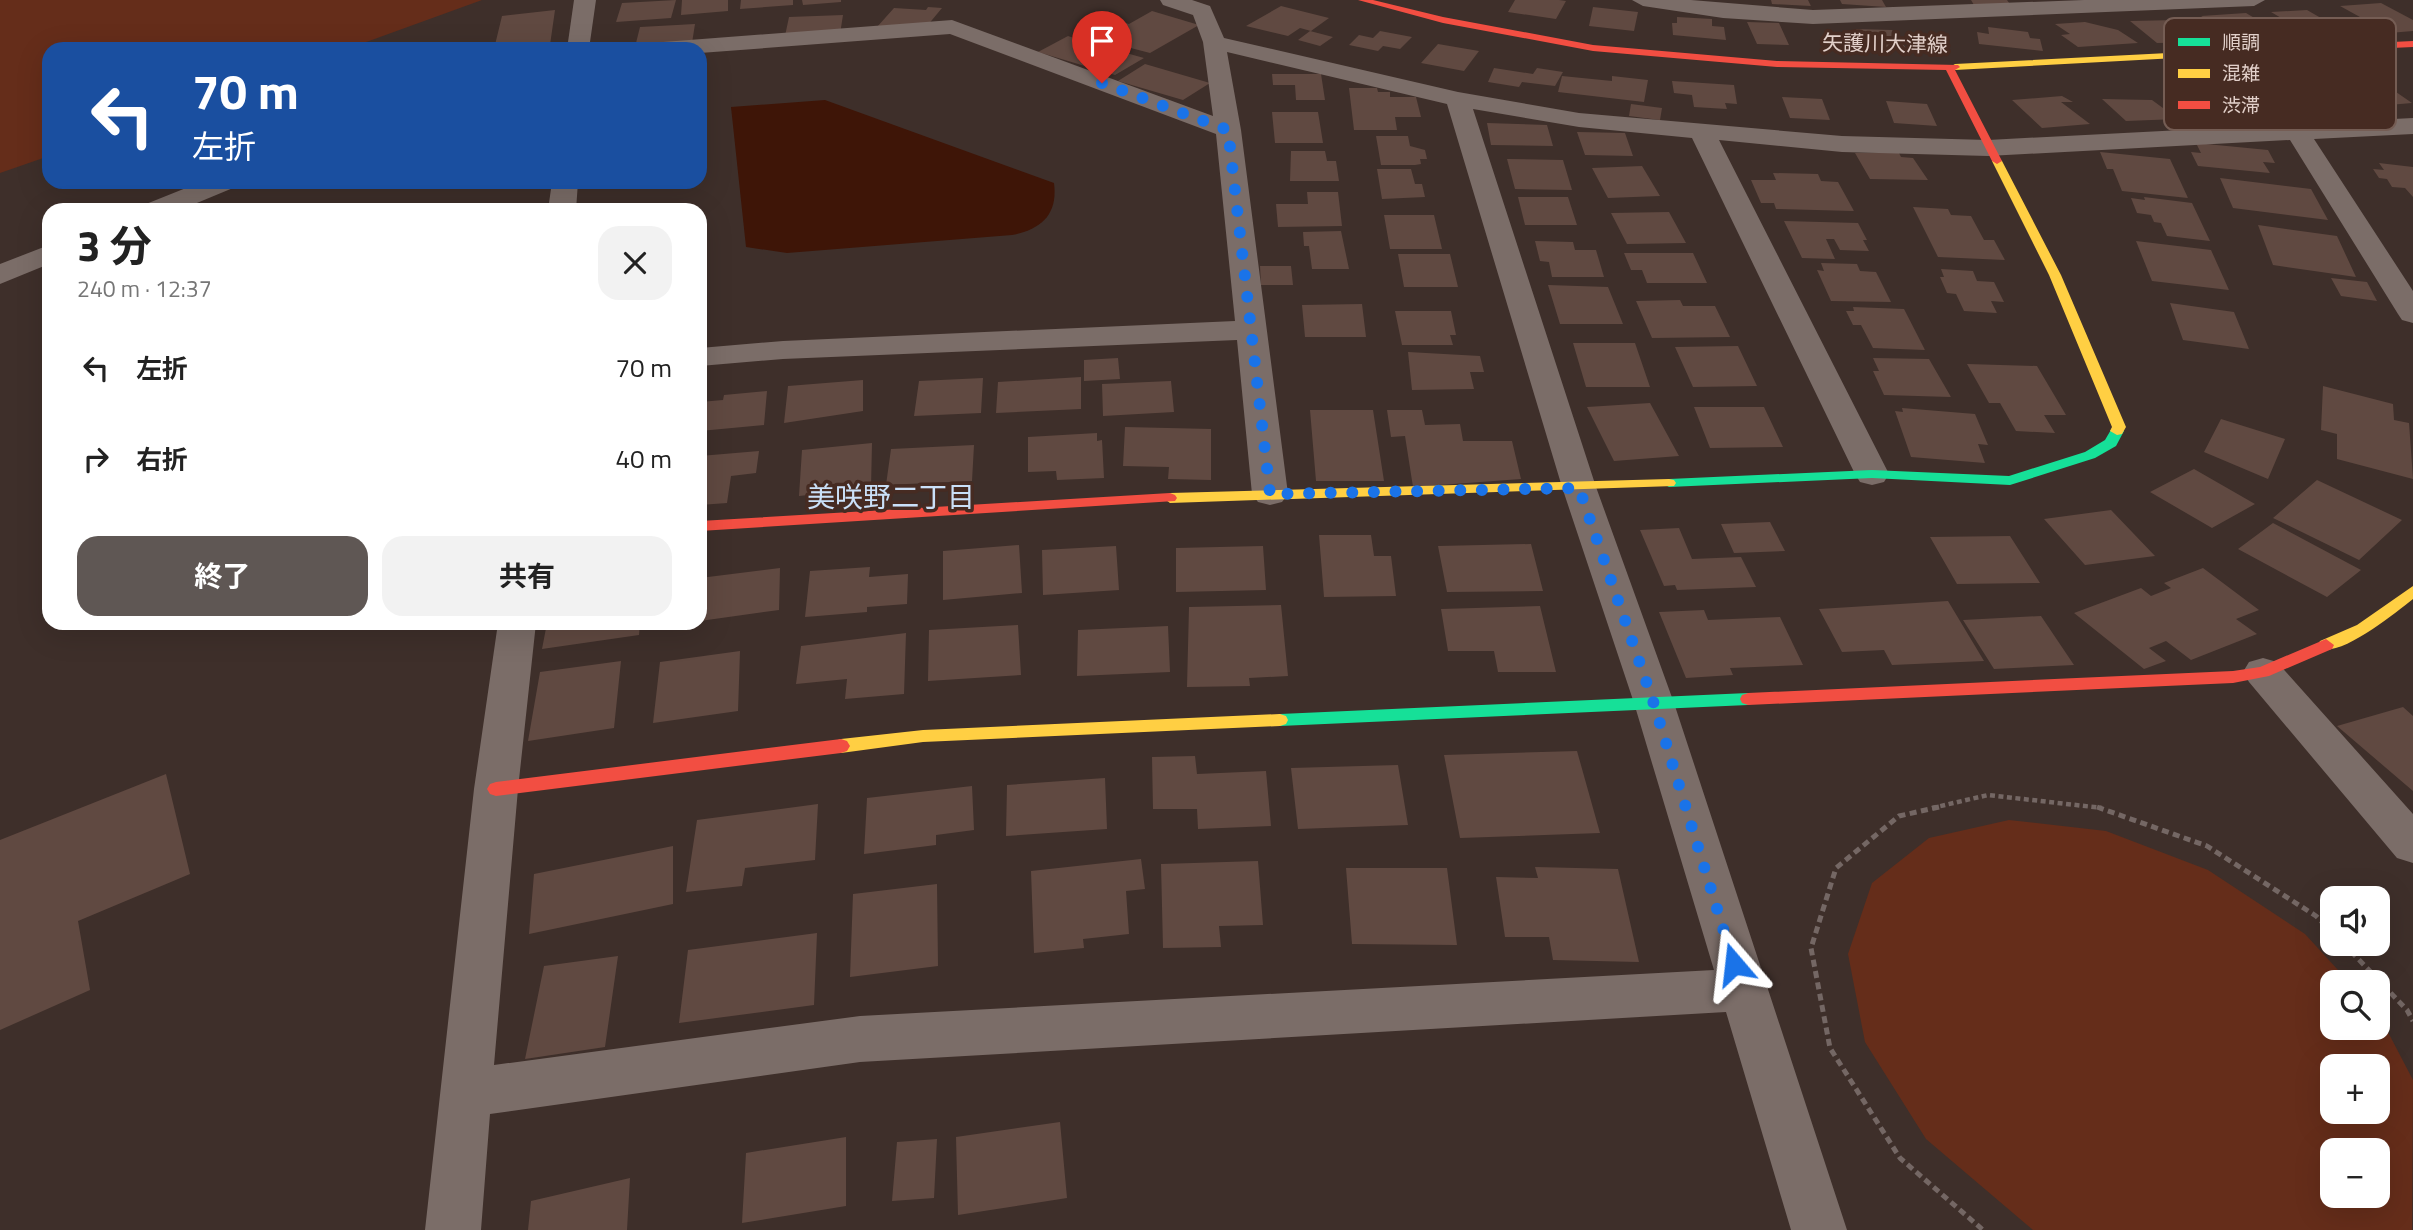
<!DOCTYPE html>
<html lang="ja">
<head>
<meta charset="utf-8">
<style>
	:root { --surface:#fff; --page:#f2f2f2; --text:#222; --muted:#767676; --accent:#5f5754 }
	body { margin:0; font-family:"Titillium Web","Noto Sans JP",sans-serif; background:var(--page); color:var(--text); height:100vh; display:flex; flex-direction:column; font-size:26px; white-space:nowrap }
	* { box-sizing:border-box; margin:0 }
	p { font-size:23px; color:var(--muted) }
	.icon { flex:none; width:38px; height:38px; fill:none; stroke:currentColor; stroke-width:2; stroke-linecap:round; stroke-linejoin:round }
	.map { position:relative; flex:1; overflow:hidden }
	.sheet { position:absolute; left:42px; top:203px; width:665px; height:427px; display:flex; flex-direction:column; background:var(--surface); border-radius:21px; box-shadow:0 7px 28px #0002 }
	.sheet>* { flex:none }
	.banner { position:absolute; left:42px; top:42px; width:665px; height:147px; border-radius:21px; box-shadow:0 7px 28px #0002; background:#1a4fa0; color:#fff; overflow:hidden }
	.controls { position:absolute; left:2320px; top:886px; display:grid; gap:14px }
	.controls a { display:grid; place-items:center; width:70px; height:70px; border-radius:14px; background:var(--surface); box-shadow:0 7px 28px #0002; font-size:35px }
	.pin { position:absolute; display:grid; place-items:center; width:60px; height:60px; color:#fff; margin:-72px -30px; border-radius:50% 50% 50% 0; rotate:-45deg; box-shadow:0 0 7px #0007 }
	.pin .icon { rotate:45deg }
	.me { position:absolute; width:77px; margin:-38px; rotate:343deg; stroke-linejoin:round; filter:drop-shadow(0 0 5px #0008) }
	.turn { display:flex; align-items:center; gap:24px; height:147px; padding:0 35px; font-size:32px }
	.turn .icon { width:91px; height:91px; stroke-width:2.5 }
	.turn b { display:block; font-size:49px; line-height:60px }
	.round { display:grid; place-items:center; flex:none; width:74px; height:74px; border-radius:21px; background:var(--page) }
	.headline { display:flex; align-items:center; justify-content:space-between; height:119px; padding:0 35px }
	h1 { font-size:42px; font-weight:700; line-height:52px }
	.primary-button { display:flex; gap:14px; margin-top:auto; padding:14px 35px }
	.primary-button a { flex:1; height:80px; border-radius:21px; background:var(--accent); color:#fff; font-size:28px; font-weight:700; line-height:80px; text-align:center }
	.primary-button a+a { background:var(--page); color:var(--text) }
	ul { padding:0; list-style:none }
	li { display:flex; align-items:center; gap:21px; height:91px; padding:0 35px }
	li div { flex:1 }
	li b { display:block; font-size:26px }
	li em { font-style:normal }
	.map>svg:first-child { display:block }
</style>
</head>
<body>
<div class="map">
<svg width="2413" height="1230" viewBox="0 0 2413 1230">
	<rect width="100%" height="100%" fill="#3e2f2a"/>
	<!-- green -->
	<path fill="#652d1a" fill-rule="evenodd" d="M0 0H482L347 49H49V156L0 173Z
		M2009 820 2106 831 2208 870 2305 934 2349 982H2333V1027H2378V1013L2413 1080 2412 1230H2033L1926 1139 1865 1042 1848 954 1872 883 1929 838ZM2333 1066H2378V1111H2333ZM2333 1150H2378V1195H2333Z"/>
	<!-- water -->
	<path fill="#3e1507" d="M825 100 1054 183C1058 214 1042 229 1012 235L787 253 746 247 731 107Z"/>
	<!-- building -->
	<path fill="#604941" d="M676 0 671 18 616 22 622 3Z
		M682 0H728V11L681 15Z
		M741 0H793V5L740 9Z
		M802 0H841V2L803 5Z
		M1515 0H1559L1566 1 1556 19 1508 12Z
		M1771 0H1808L1811 6 1772 4Z
		M1840 0H1882L1886 7 1842 4Z
		M1971 0H2007L2012 7 1974 5Z
		M2381 3 2413 20V31L2389 33 2340 6Z
		M1281 6 1329 18 1311 31 1300 28 1288 36 1246 26Z
		M928 7 942 8 927 26 877 27 894 8 926 10Z
		M1593 7 1638 12 1634 31 1589 26Z
		M555 10 550 45 494 49 502 16Z
		M2307 10 2340 29 2303 31 2271 12Z
		M1152 11 1199 25 1150 53 1127 47 1119 51 1144 58 1115 75 1038 52 1068 36 1074 38 1109 18 1129 24Z
		M2246 13 2283 35 2237 38 2201 16Z
		M843 15 840 34 785 36 789 17Z
		M1677 17 1712 19V26L1724 27 1726 40 1673 35 1672 23H1677Z
		M2178 20 2207 42 2157 43 2130 21Z
		M1747 22 1779 23 1789 45 1757 44Z
		M2085 22 2118 30 2138 43 2078 47 2061 35 2070 34 2055 24Z
		M695 24 692 43 635 47 640 27Z
		M1988 27 2028 32 2030 38 2040 39 2043 51 1979 44 1977 32 1989 34Z
		M1856 29 1892 30 1906 48 1865 47Z
		M1310 31 1333 37 1320 46 1298 40Z
		M1380 31 1412 37 1400 49 1383 46 1378 51 1349 45 1359 35 1373 38Z
		M1438 44 1479 51 1464 71 1421 63Z
		M1145 64 1210 83 1183 100 1118 81Z
		M1494 68 1533 74 1537 68 1563 72 1555 86 1522 82 1519 87 1488 82Z
		M1272 74H1321L1325 100H1296L1295 85H1273Z
		M1562 76 1612 81V76L1648 80 1644 102 1558 92Z
		M1672 81 1734 85 1737 104 1725 103 1727 109 1694 107 1692 95 1674 93Z
		M2383 83 2412 103 2365 107 2327 87Z
		M1349 88H1377L1378 92H1390V97H1416L1421 117H1395L1397 130H1354Z
		M2062 96 2073 102H2061L2090 124 2042 128 2012 100Z
		M1782 97 1822 99 1830 120 1790 118Z
		M2102 99 2152 100 2178 119 2126 121Z
		M1886 101 1927 104 1937 126 1894 123Z
		M1631 104 1662 108 1660 120 1629 116Z
		M1272 112H1318L1323 143H1275Z
		M1487 123 1547 125 1553 146 1491 145Z
		M1577 132 1625 133 1633 156 1585 155Z
		M1376 136H1408L1410 146 1425 150 1427 159H1420L1421 164 1415 165H1381Z
		M2196 143 2268 150 2275 163 2263 162 2270 173 2198 166 2191 152 2201 153Z
		M1291 151H1325L1327 161H1336L1339 181H1290Z
		M2100 152 2170 159 2188 198 2122 191 2113 169H2107Z
		M1855 153H1899L1901 157 1913 158 1928 180 1870 179Z
		M1507 159 1563 160 1572 190 1515 189Z
		M2379 163 2413 167V197L2405 188 2392 187 2387 179 2379 178 2373 169 2384 170Z
		M1642 166 1660 196 1608 198 1592 168Z
		M1377 169H1411L1415 184H1422L1425 197 1382 199Z
		M1773 173 1818 174 1821 181 1838 182 1854 211 1776 209 1774 203H1761L1751 180H1776Z
		M2220 178 2311 189 2328 220 2233 208Z
		M1307 192H1338L1342 226 1278 227 1276 204H1308Z
		M1518 197H1568L1577 225H1525Z
		M2144 197 2192 203 2210 241 2167 236 2161 223 2154 222 2151 215 2137 213 2131 198 2145 200Z
		M1913 207 1948 209 1951 215 1971 216 1984 240H1994L2005 260 1938 257Z
		M1669 212 1686 243 1627 244 1611 213Z
		M1384 215H1434L1442 249H1390Z
		M1784 221 1858 223 1867 240H1863L1869 251 1840 250 1834 239H1826L1835 259 1802 258Z
		M2258 225 2337 236 2356 277 2273 265Z
		M1341 231 1349 269H1312L1309 246H1304L1303 232Z
		M1535 241 1573 242 1575 250H1596L1604 277H1552L1549 262 1540 261Z
		M2136 241 2211 250 2229 290 2152 281Z
		M1624 253H1693L1707 283H1647L1642 270H1631Z
		M1398 254H1450L1458 287H1404Z
		M1821 263 1857 264 1860 271 1876 272 1891 302 1831 301 1817 270 1824 271Z
		M1260 266H1291L1293 285H1261Z
		M1941 269 1973 271 1977 281 1994 282 2004 302 1991 301 1997 313 1964 311 1956 294 1947 293 1940 277H1944Z
		M2331 278 2367 282 2377 301 2341 296Z
		M1548 285 1608 287 1623 324H1560Z
		M1680 300 1683 306H1715L1730 337 1652 338 1636 301Z
		M2170 303 2234 312 2249 349 2183 340Z
		M1362 304 1366 337H1305L1302 305Z
		M1853 307 1904 309 1925 350 1873 348 1861 325H1853L1846 311H1854Z
		M1395 311H1451L1456 335H1450L1453 345H1402Z
		M1573 343H1635L1650 387H1586Z
		M1738 346 1757 386 1693 387 1675 347Z
		M1408 352 1480 356 1484 372H1470L1474 389 1412 390Z
		M1118 358 1120 379 1084 381V360Z
		M1873 358 1929 359 1951 397 1884 395 1873 371H1879Z
		M1967 364 2037 366 2066 415H2044L2055 433 2016 431 2000 403H1989Z
		M1081 377V409L996 413 998 382Z
		M983 378 981 413 914 416 919 381Z
		M863 380V411L784 423 788 386Z
		M1171 381 1174 412 1103 416 1102 384Z
		M2323 386 2393 404 2394 420 2409 423 2413 479 2337 459V434L2321 430Z
		M767 391 764 425 700 431V402L723 400 724 395Z
		M1650 403 1679 456 1614 461 1587 407Z
		M1694 407H1764L1783 447 1710 448Z
		M1902 408 1975 414 1988 445 1978 444 1985 463 1911 457 1895 411 1903 412Z
		M1310 410H1373L1384 481H1316Z
		M1387 410H1422L1425 425 1460 424 1463 441H1512L1521 479 1413 487 1405 436 1391 437Z
		M2221 419 2285 439 2268 479 2204 452Z
		M1125 427 1211 429V480L1168 479 1169 467 1123 466Z
		M1097 433V441L1102 440 1104 478 1057 480 1056 471 1028 472V437Z
		M872 443 871 488 799 496 802 450Z
		M974 445 972 481 886 485 891 449Z
		M759 451 756 473 731 476 727 503 700 505V456Z
		M2194 469 2255 504 2212 528 2150 492Z
		M2317 480 2402 520 2359 560 2273 518Z
		M2111 510 2155 556 2085 565 2044 519Z
		M1770 522 1785 551 1734 553 1721 524Z
		M2273 523 2361 570 2327 597 2238 549Z
		M1679 528 1692 559 1741 557 1756 587 1677 590 1675 585 1664 586 1640 530Z
		M1319 535H1371L1374 556H1391L1396 596 1324 597Z
		M2010 536 2040 583 1957 584 1930 537Z
		M1531 544 1543 591 1447 592 1438 546Z
		M1019 545 1022 593 943 600V551Z
		M1116 546 1119 590 1043 595 1042 550Z
		M1263 546 1266 590 1176 592V548Z
		M870 567 869 577 908 574 907 604 867 607V612L805 617 810 571Z
		M780 568 779 610 700 621V578Z
		M2203 568 2259 610 2236 619 2257 634 2191 660 2166 641 2149 648 2166 661 2144 669 2074 613 2141 588 2151 596 2171 588 2164 583Z
		M1948 601 1984 661 1892 665 1884 650 1842 652 1819 609Z
		M1281 605 1288 676 1249 678 1250 686 1187 687 1189 607Z
		M1540 606 1556 672H1498L1494 651H1448L1441 609Z
		M1704 610 1708 620 1780 617 1803 665 1730 668 1733 675 1686 678 1659 612Z
		M2041 616 2074 665 1994 669 1963 620Z
		M547 623H640L639 635 542 649Z
		M1018 625 1021 675 928 681 929 630Z
		M1168 626 1170 672 1077 676 1078 630Z
		M906 633 904 694 845 699 847 679 796 684 801 646Z
		M740 651 738 711 653 723 660 662Z
		M621 661 614 728 528 741 540 672Z
		M2403 707 2413 716V791L2337 726Z
		M1577 751 1600 833 1460 838 1444 755Z
		M1195 756 1197 774 1266 771 1271 826 1198 829 1197 809H1153L1152 757Z
		M1398 765 1408 825 1298 829 1291 768Z
		M166 774 190 874 78 921 90 990 0 1030V840Z
		M1105 778 1107 829 1006 836 1007 785Z
		M972 786 974 830 936 835V845L864 854 867 798Z
		M818 804 815 860 745 868 742 886 686 892 697 820Z
		M673 846V904L529 934 534 874Z
		M1141 859 1145 889 1126 891 1129 934 1083 939 1084 948 1034 953 1031 871Z
		M1258 861 1263 925 1219 926 1221 947 1163 948 1161 864Z
		M1535 867 1618 869 1639 962 1553 960 1549 937H1505L1496 877 1538 878Z
		M1346 868H1447L1457 945 1352 944Z
		M937 884 938 966 850 977 853 894Z
		M817 933 814 1005 679 1023 688 950Z
		M618 956 605 1047 525 1059 544 966Z
		M1060 1122 1067 1198 958 1215 956 1137Z
		M846 1137V1206L742 1223 746 1153Z
		M937 1139 934 1198 892 1201 897 1142Z
		M630 1178 627 1230H528L531 1201Z"/>
	<g fill="none" stroke-linecap="round" stroke-linejoin="round">
		<!-- path-far1 -->
		<path stroke="#746764" stroke-width="4.5" stroke-dasharray="5 3.5" stroke-linecap="butt" d="M1932 808 1988 795 2102 808"/>
		<!-- path -->
		<path stroke="#746764" stroke-width="5" stroke-dasharray="7 4.5" stroke-linecap="butt" d="M1939 807 1899 816 1836 868 1811 948 1830 1048 1900 1158 1983 1230
			M2097 807 2207 846 2316 916 2333 933
			M2343 943 2407 1010 2413 1021"/>
		<!-- street -->
		<path fill="#7b6d68" fill-rule="evenodd" d="M574 0H596L589 49H567Z
			M1160 0H1192L1210 6 1224 38 1458 92 1579 113 1842 136 1988 140 2413 118V134L2314 139 2413 291V323L2402 320 2398 314 2290 140 1988 156 1842 152 1719 140 1889 474 1884 482 1872 485 1860 482 1855 474 1692 138 1579 127 1473 109 1596 487 1674 703 1847 1230H1791L1726 1012 860 1062 490 1114 481 1230H425L474 789 498 623H536L518 789 494 1065 860 1016 1714 970 1634 703 1562 487 1447 104 1227 52 1241 130 1288 494 1282 502 1270 505 1258 502 1252 494 1237 340 783 359 700 366V348L783 341 1235 321 1216 134 950 34 700 53V49H652L663 42 952 20 1213 116 1203 42 1193 15 1163 5Z
			M1632 0H1691L1813 10 2084 0H2265L2254 6 1813 24 1723 18 1643 6Z
			M201 182H237L233 188 180 210H142L146 204Z
			M552 182H578L576 210H548Z
			M49 245V264L0 284V264Z
			M2263 658 2277 662 2413 814V863L2397 858 2249 682 2243 672 2249 662Z"/>
		<!-- fast -->
		<path fill="#16e098" fill-rule="evenodd" d="M2117 427 2124 431 2116 446 2095 458 2010 485 1872 478 1669 487 1662 483 1669 479 1872 470 2009 476 2085 452 2105 440 2112 428Z
			M1748 693 1754 695 1756 699 1754 703 1748 705 1280 726 1274 724 1272 720 1274 716 1280 714Z"/>
		<!-- slow -->
		<path fill="#ffcf43" fill-rule="evenodd" d="M2285 47 2288 48V52L1955 70 1950 67 1955 64Z
			M1997 158 2002 161 2061 275 2126 427 2122 434 2117 435 2110 431 2112 427 2049 275 1992 161Z
			M1669 479 1674 480 1676 483 1674 486 1170 503 1163 498 1170 493Z
			M2413 586V599C2395 613 2343 656 2320 649L2318 645 2320 641 2357 625Z
			M1280 714 1286 716 1288 720 1286 724 1280 726 923 742 841 753 835 751 832 746 835 741 841 739 923 730Z"/>
		<!-- jam -->
		<path fill="#f24e42" fill-rule="evenodd" d="M1358 0H1373L1443 17 1593 45 1777 61 1958 65 1960 67 1955 70 2002 161 1997 164 1992 161 1946 70 1777 67 1593 51 1443 23Z
			M2413 41V47L2285 53 2280 50 2285 47Z
			M1170 493 1175 495 1177 498 1175 501 700 531V521Z
			M2326 639 2334 645 2332 649 2269 676 2233 683 1748 705 1742 703 1740 699 1742 695 1748 693 2233 671 2260 667Z
			M841 739 847 741 850 746 847 751 841 753 496 796 490 794 487 789 490 784 496 782Z"/>
	</g>
	<g fill="none" stroke-linecap="round" stroke-linejoin="round">
		<!-- route -->
		<path stroke="#1a73e8" stroke-width="12" stroke-dasharray="0 21.6" d="M1102 83 1228 130 1270 494 1579 488 1654 704 1734 964"/>
	</g>
	<g text-anchor="middle" stroke-width="7" stroke-linejoin="round" paint-order="stroke">
		<!-- far-street labels -->
		<g font-size="21" fill="#e2d0ca" stroke="#462b22">
			<text transform="translate(1885 44) rotate(1)" y="7">矢護川大津線</text>
		</g>
		<!-- neighbourhood labels -->
		<g font-size="28" fill="#cae0f8" stroke="#462b22">
			<text x="891" y="507">美咲野二丁目</text>
		</g>
	</g>
	<!-- legend -->
	<rect x="2164" y="18" width="232" height="112" rx="10" fill="#462b22" stroke="#755d54" stroke-width="2"/>
	<rect x="2178" y="38" width="32" height="8" fill="#16e098"/>
	<rect x="2178" y="69" width="32" height="9" fill="#ffcf43"/>
	<rect x="2178" y="101" width="32" height="8" fill="#f24e42"/>
	<g font-size="19" fill="#e2d0ca">
		<text x="2222" y="49">順調</text>
		<text x="2222" y="80">混雑</text>
		<text x="2222" y="112">渋滞</text>
	</g>
</svg>
<div class="controls">
<a><svg class="icon" aria-label="sound" viewBox="0 0 24 24"><path d="M4 9h4l5-4v14l-5-4H4zM17 9q2 3 0 6"/></svg></a>
<a><svg class="icon" aria-label="search" viewBox="0 0 24 24"><circle cx="10" cy="10" r="6"/><path d="M15 15l6 6"/></svg></a>
<a>+</a>
<a>−</a>
</div>
<div class="pin" style="left:1102px;top:83px;background:#d93025"><svg class="icon" aria-label="arrive" viewBox="0 0 24 24"><path d="M6 21V4h12l-3 4 3 4H6"/></svg></div>
<svg class="me" style="left:1734px;top:964px" viewBox="-20 -20 40 40"><path d="M0-17L14 15 0 8-14 15z" fill="#1a73e8" stroke="#fff" stroke-width="4"/></svg>
<div class="banner">
<div class="turn"><svg class="icon" aria-label="left" viewBox="0 0 24 24"><path d="M17 20v-9H6M10 6l-5 5 5 5"/></svg><div><b>70 m</b>左折</div></div>
</div>
<section class="sheet">
<div class="headline"><div><h1>3 分</h1><p>240 m · 12:37</p></div><a class="round"><svg class="icon" aria-label="close" viewBox="0 0 24 24"><path d="M6 6l12 12M18 6L6 18"/></svg></a></div>
<ul>
<li><svg class="icon" aria-label="left" viewBox="0 0 24 24"><path d="M17 20v-9H6M10 6l-5 5 5 5"/></svg><div><b>左折</b></div><em>70 m</em></li>
<li><svg class="icon" aria-label="right" viewBox="0 0 24 24"><path d="M7 20v-9h11M14 6l5 5-5 5"/></svg><div><b>右折</b></div><em>40 m</em></li>
</ul>
<div class="primary-button"><a>終了</a><a>共有</a></div>
</section>
</div>
</body>
</html>
